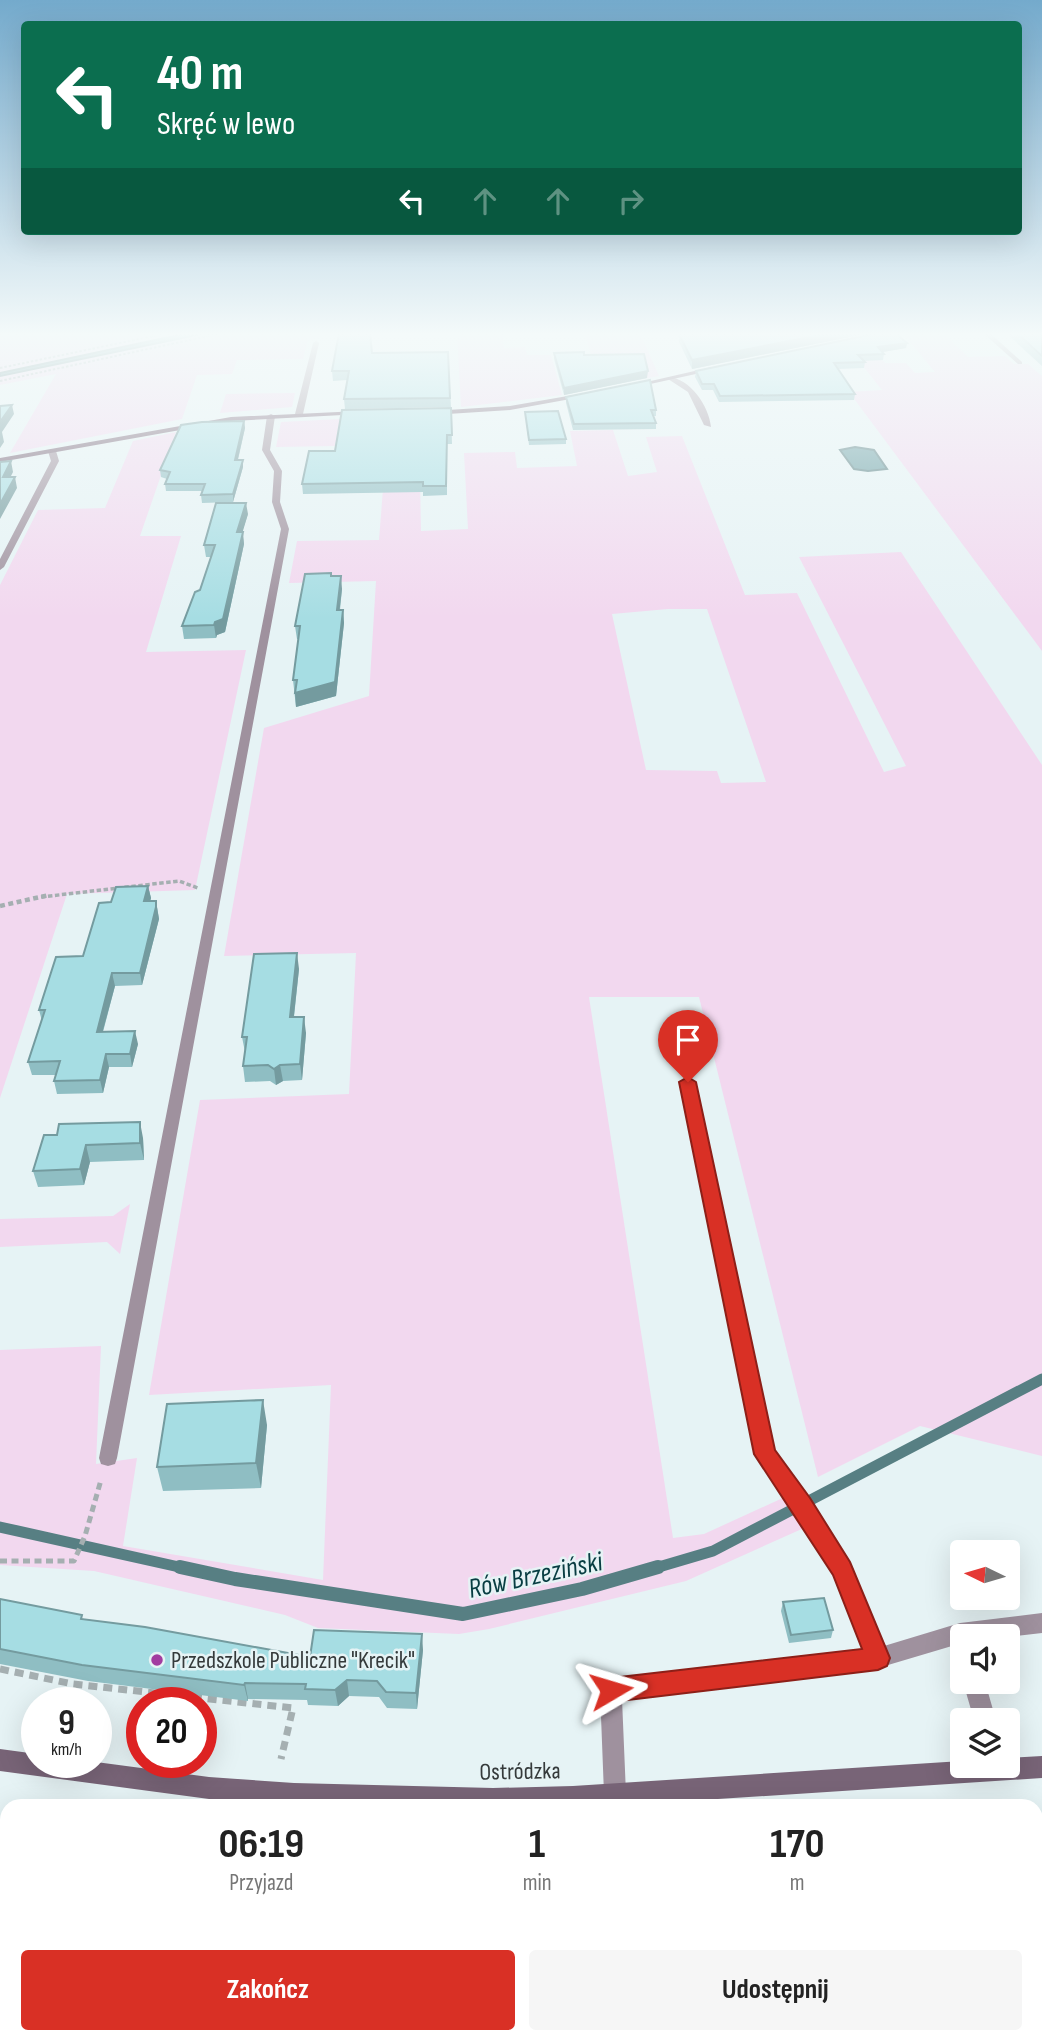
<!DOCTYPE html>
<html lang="pl">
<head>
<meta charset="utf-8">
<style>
	:root { --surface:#fff; --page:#f6f6f6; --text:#222; --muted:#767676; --accent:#d93025 }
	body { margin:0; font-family:"Sofia Sans Condensed",sans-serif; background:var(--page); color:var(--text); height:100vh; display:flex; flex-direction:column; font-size:26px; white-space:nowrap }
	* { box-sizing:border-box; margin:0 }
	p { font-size:23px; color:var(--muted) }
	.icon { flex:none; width:38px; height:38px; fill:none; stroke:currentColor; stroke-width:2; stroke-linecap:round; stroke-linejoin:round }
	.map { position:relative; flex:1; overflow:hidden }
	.details { position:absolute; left:0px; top:1799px; width:1043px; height:245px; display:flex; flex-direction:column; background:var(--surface); border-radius:21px 21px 0 0; box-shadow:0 7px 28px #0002 }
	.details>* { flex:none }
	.guide { position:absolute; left:21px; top:21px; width:1001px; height:214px; border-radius:7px; box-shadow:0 7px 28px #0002; background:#0b6e4f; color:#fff; overflow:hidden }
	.needle { width:46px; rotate:275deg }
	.controls { position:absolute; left:950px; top:1540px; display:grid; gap:14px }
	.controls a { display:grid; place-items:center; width:70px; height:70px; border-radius:7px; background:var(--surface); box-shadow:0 7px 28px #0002; font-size:35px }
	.speed { position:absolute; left:21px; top:1687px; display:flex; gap:14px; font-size:35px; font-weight:700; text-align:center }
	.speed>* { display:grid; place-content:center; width:91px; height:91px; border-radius:50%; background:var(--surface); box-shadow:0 7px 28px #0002; line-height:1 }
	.speed small { font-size:18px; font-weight:400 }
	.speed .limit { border:10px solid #d22; background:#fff; color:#111 }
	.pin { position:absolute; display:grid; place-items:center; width:60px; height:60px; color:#fff; margin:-72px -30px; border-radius:50% 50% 50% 0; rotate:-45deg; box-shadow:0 0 7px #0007 }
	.pin .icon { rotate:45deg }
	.me { position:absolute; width:77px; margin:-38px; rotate:83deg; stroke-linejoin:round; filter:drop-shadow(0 0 5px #0008) }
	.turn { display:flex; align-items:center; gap:24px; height:147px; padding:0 21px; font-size:32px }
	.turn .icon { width:91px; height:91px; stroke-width:2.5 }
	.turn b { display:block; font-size:49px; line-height:60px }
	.lanes { display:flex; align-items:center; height:66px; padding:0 21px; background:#0003; justify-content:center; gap:35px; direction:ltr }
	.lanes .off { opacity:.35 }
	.eta { display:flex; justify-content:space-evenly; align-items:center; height:119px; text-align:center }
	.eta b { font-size:42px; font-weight:700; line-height:49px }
	.action { display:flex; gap:14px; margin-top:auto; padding:14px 21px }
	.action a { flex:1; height:80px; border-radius:7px; background:var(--accent); color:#fff; font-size:28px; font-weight:700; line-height:80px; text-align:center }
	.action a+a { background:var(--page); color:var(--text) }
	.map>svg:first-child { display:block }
</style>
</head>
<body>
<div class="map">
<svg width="1042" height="2044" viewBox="0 0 1042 2044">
	<rect width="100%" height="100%" fill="#e6f3f5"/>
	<!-- green -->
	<path fill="#f2d8ef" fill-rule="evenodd" d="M0 333H189L0 373Z
		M206 333H319L318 339 308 340 303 359 237 360 232 374 197 375 182 419 10 453 56 374 0 385V376Z
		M457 333H502L504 348 525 347 527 355H551L562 395 461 407Z
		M584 333H640L659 376 642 379 636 365 629 364 624 354H591Z
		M914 333H943L968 357 1005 356 1014 364H1028L1042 376V651L849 392 882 390 847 346 868 343 885 363H906L915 373 935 372 904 335Z
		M295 393 292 407 220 413 226 394Z
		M340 419 335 446 276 447 281 422Z
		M613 430 628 476 657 472 646 437 682 436 745 595 797 593 884 772 906 766 799 557 901 552 1042 765V1456L920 1426 818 1477 699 997H589L673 1538 704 1534 785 1497 804 1528 686 1581 489 1629 459 1634 318 1628 285 1615 94 1571 0 1565V1350L101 1346 96 1464 137 1458 123 1546 323 1580 331 1385 149 1395 200 1100 349 1094 356 953 224 956 264 728 369 696 376 581 289 583 297 541 379 540 384 476H420L421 531 468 529 464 453 515 452 517 468 577 466 570 431ZM668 609H707L766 782 721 783 717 771 646 770 612 614Z
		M176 432 140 536H181L146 652 246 650 195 890 67 894 0 1098V585L38 510 105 508 133 441Z
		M130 1204 120 1254 107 1242 0 1247V1219L113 1216Z
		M1036 1818H1042V2044H848L847 2037H1036Z"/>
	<!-- water -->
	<path fill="#669ca2" stroke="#577f83" stroke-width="2" d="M188 333H206L0 376V373Z
		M855 447 874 450 887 469 868 471 854 469 840 450Z"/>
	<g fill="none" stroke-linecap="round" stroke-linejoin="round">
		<!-- stream-far1 -->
		<path stroke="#577f83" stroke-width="11" d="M0 1527 188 1569
			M652 1569 713 1551 1042 1379"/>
		<!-- stream -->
		<path stroke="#577f83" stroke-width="14" d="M180 1567 235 1579 463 1614 582 1589 658 1567"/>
		<!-- path-far4 -->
		<path stroke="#a5afb1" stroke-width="2" stroke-dasharray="2.5 2" stroke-linecap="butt" d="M0 368 168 333
			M0 381 222 333"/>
		<!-- path-far3 -->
		<path stroke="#a5afb1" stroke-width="3.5" stroke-dasharray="4.5 2.5" stroke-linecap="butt" d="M41 897 179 881 198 888"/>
		<!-- path-far2 -->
		<path stroke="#a5afb1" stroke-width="4.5" stroke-dasharray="5 3.5" stroke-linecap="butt" d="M0 906 49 895"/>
		<!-- path-far1 -->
		<path stroke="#a5afb1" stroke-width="5" stroke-dasharray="7 4.5" stroke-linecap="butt" d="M0 1561H74L85 1536 101 1480"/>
		<!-- path -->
		<path stroke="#a5afb1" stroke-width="7" stroke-dasharray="9 6" stroke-linecap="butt" d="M0 1669 73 1684 293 1708 281 1759"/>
		<!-- lane -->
		<path fill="#9f919e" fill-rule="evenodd" d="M983 333H990L1022 362V364H1018Z
			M316 341 319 343 303 414 299 416 295 414 313 343Z
			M668 377C690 378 709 406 711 427L704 425 688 392 668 379Z
			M688 1077 695 1082 774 1451 809 1499 849 1562 884 1646 960 1623 1042 1613V1633L1008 1637 962 1636V1643L878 1668 622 1699 626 1794 623 1802 615 1805 607 1802 604 1794 600 1690 603 1683 611 1680 864 1650 834 1574 795 1511 756 1454 681 1082Z
			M963 1682H985L996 1720H974Z"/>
		<!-- street -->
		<path fill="#9f919e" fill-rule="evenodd" d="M271 414 275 416 270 450 282 471 280 502 289 529 117 1458 115 1464 108 1466 101 1464 99 1458 281 529 272 502 274 471 262 450 267 416Z
			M52 449 56 451 59 461 4 567 0 570V559L51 461 48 451Z
			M254 2037H280L279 2044H253Z"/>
		<!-- secondary -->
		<path fill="#786477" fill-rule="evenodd" d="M712 367 714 370 632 388 629 386Z
			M585 393 587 396 510 410 432 415 428 413 432 411 510 406Z
			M359 411 361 414 231 421 0 462V458L231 417Z
			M0 1749 37 1754V1762H96L209 1777 294 1783 493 1788 573 1786 962 1761V1766H1008V1758L1042 1756V1778L610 1806H318L209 1799 0 1771Z"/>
	</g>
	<!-- wall -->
	<path fill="#8fbec3" d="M687 333H869L692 369 679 342V334Z
		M1006 333H1042V366Z
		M907 343 906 348 882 352 884 354 883 360 864 361 865 362 864 368 838 369 855 394 854 400 719 402 713 390H702L695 377 696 371Z
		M448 352 451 407 345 409 344 399 347 380 333 381 332 371 372 353Z
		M554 353 584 355 647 378 564 395 554 359Z
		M566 397 656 410V416H653L656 423V429L573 430 566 403Z
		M451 408 452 444H447V495L423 496V492L303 494 302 484 335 451Z
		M525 412 566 439V444L529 445Z
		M244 421 245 428 238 460 243 467 233 502 202 503 201 495 202 491H166L165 484 167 479 161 477 160 470Z
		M248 514 242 532 244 544 225 632 217 635 216 638 184 639 182 626 200 590 211 557H206L204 545Z
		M332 576 342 589 340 610H343L344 623 336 696 296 707 293 680 298 639H297L295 626Z
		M148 886 151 898 150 901H156L159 919 142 985 115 986 103 1032 138 1044 132 1067H109L103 1093 57 1094 54 1081 56 1075H32L28 1062 42 1021 39 1010 83 956 111 902Z
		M299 969 294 1017 306 1033 302 1080 283 1081 276 1085 270 1081 245 1082 243 1066 245 1052 242 1037Z
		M44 1135 143 1138 144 1160 90 1162 84 1185 38 1187 33 1171Z
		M267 1425 261 1488 163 1491 157 1467Z
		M0 1599 84 1619 310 1657 423 1650 417 1709 387 1708 379 1697 349 1696 338 1706 308 1705 307 1700 248 1699V1701L88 1681 0 1664Z
		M783 1602 833 1630 831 1638 789 1643 781 1611Z"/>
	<!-- shaded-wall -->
	<path fill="#749b9f" d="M830 333H869L692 369V360Z
		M907 343 906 348 877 353 878 347Z
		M648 371 647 378 564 395V388Z
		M12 405 14 414 2 432 4 442 0 448V422Z
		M244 421 245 428 236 467 235 460Z
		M243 460V467L233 502V494Z
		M11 461 13 472 5 488 3 477Z
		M15 477 17 488 0 519V504Z
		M246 503 248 514 239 544 237 532Z
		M243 532 244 544 225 632 217 635 216 638 214 625Z
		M341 576 342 589 338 623 337 610Z
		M343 610 344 623 336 696 296 707 295 693Z
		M148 886 151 898 147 913 144 901Z
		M156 901 159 919 142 985 140 973Z
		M297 953 299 969 292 1033 290 1017Z
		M112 973 115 986 99 1045 97 1032Z
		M304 1017 306 1033 302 1080 300 1064Z
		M135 1031 138 1044 132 1067 130 1054Z
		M106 1054 109 1067 103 1093 100 1080Z
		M280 1065 283 1081 276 1085 274 1069Z
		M140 1122 143 1138 144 1160 140 1143Z
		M86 1145 90 1162 84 1185 80 1169Z
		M263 1400 267 1425 261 1488 256 1463Z
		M422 1634 423 1650 417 1709 416 1693Z
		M347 1680 349 1696 338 1706 335 1690Z
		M245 1683 248 1699V1701L244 1685Z"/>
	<!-- building -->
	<path fill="#a6dde3" stroke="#749b9f" stroke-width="2" d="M339 333H370L372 353 448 352 450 398 344 399 349 371H332Z
		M691 333H830L692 360 679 334Z
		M878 333H895L907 343 878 347 884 354 858 355 865 362 834 363 855 394 720 396 714 384H702L696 371Z
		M1017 333H1042V356Z
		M584 352V355L644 354 648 371 564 388 554 353Z
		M650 380 656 410H651L656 423 574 424 566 397Z
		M12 405 0 422V406Z
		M451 408 452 435H447L446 486H423V482L302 484 309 451H335L342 410Z
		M558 411 566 439 529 440 525 412Z
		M244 421 235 460H243L233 494 201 495 205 484H165L170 472 160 470 181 425 202 422Z
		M11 461 3 477H15L0 504V462Z
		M216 503H246L237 532H243L223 619 215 622 214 625 182 626 195 592 200 590 215 545H204Z
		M331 573V576H341L337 610H343L335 682 295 693 297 680H293L300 626H295L305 574Z
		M148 886 144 901H156V907L140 973H112L97 1032 135 1031 130 1054H106L100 1080 54 1081 60 1061 28 1062 45 1010H39L56 957 83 956 99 903 111 902 116 887Z
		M297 953 290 1017H304L300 1064 280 1065 274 1069 268 1065 243 1066 247 1037H242L254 954Z
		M140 1122V1143L86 1145 80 1169 33 1171 44 1135H57L59 1124Z
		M263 1400 256 1463 157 1467 167 1404Z
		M824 1598 833 1630 791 1635 783 1602Z
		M0 1599 82 1615 81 1619 145 1627 310 1657 314 1630 422 1634 416 1693 386 1692 377 1681 347 1680 335 1690 305 1689 306 1684 245 1683 244 1685 82 1665 0 1649Z
		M357 2037H819L820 2044H357Z"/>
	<!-- sky -->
	<linearGradient id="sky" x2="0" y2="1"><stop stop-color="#74aacc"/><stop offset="0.54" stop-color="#f4fafa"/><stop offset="1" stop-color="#f4fafa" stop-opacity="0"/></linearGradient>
	<rect width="1042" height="619" fill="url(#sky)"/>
	<!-- route -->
	<path fill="#d93025" stroke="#8d1f18" stroke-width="2" d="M688 1077 696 1082 775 1450 810 1498 850 1562 890 1658 887 1666 878 1670 611 1702 603 1699 599 1690 603 1682 611 1678 862 1649 833 1575 754 1454 679 1082Z"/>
	<!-- markers -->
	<circle fill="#a23ca0" stroke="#e6f3f5" stroke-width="2.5" cx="157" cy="1660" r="7"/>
	<g text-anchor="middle" stroke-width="5" stroke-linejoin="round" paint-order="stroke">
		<!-- near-poi labels -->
		<g font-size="24" fill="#353a3b" stroke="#e6f3f5" text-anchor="start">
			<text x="171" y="1668">Przedszkole Publiczne "Krecik"</text>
		</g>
		<!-- near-street labels -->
		<g font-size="24" fill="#353a3b" stroke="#e6f3f5">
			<text transform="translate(520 1771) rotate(-1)" y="8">Ostródzka</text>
		</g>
		<!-- near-water labels -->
		<g font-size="28" font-style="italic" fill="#083d42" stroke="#e6f3f5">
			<text transform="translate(535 1574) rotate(-12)" y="10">Rów Brzeziński</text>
		</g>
	</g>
</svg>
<div class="controls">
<a><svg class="needle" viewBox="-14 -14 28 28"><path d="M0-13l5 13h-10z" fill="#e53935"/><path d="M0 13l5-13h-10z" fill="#767676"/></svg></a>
<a><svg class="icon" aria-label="sound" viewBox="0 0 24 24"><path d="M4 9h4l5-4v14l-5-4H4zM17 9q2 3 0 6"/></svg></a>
<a><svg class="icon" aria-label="layers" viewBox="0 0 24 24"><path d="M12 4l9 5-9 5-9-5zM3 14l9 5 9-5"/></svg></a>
</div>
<div class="speed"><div>9<small>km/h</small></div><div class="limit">20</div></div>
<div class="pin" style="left:688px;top:1082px;background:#d93025"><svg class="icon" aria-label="arrive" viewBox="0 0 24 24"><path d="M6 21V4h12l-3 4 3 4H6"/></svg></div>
<svg class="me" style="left:611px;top:1690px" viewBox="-20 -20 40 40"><path d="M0-17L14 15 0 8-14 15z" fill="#d93025" stroke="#fff" stroke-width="4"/></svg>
<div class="guide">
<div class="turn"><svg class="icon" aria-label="left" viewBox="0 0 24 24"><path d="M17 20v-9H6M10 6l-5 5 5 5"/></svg><div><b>40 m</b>Skręć w lewo</div></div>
<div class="lanes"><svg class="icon" aria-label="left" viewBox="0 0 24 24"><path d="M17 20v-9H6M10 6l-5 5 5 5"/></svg><svg class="icon off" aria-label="ahead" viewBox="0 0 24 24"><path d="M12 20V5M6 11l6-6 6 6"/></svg><svg class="icon off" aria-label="ahead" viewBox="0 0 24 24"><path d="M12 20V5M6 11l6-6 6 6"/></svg><svg class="icon off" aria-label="right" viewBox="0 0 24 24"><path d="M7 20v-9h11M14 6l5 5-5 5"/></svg></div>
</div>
<section class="details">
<div class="eta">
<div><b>06:19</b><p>Przyjazd</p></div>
<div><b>1</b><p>min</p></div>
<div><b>170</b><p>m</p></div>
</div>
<div class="action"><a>Zakończ</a><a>Udostępnij</a></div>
</section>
</div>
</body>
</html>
